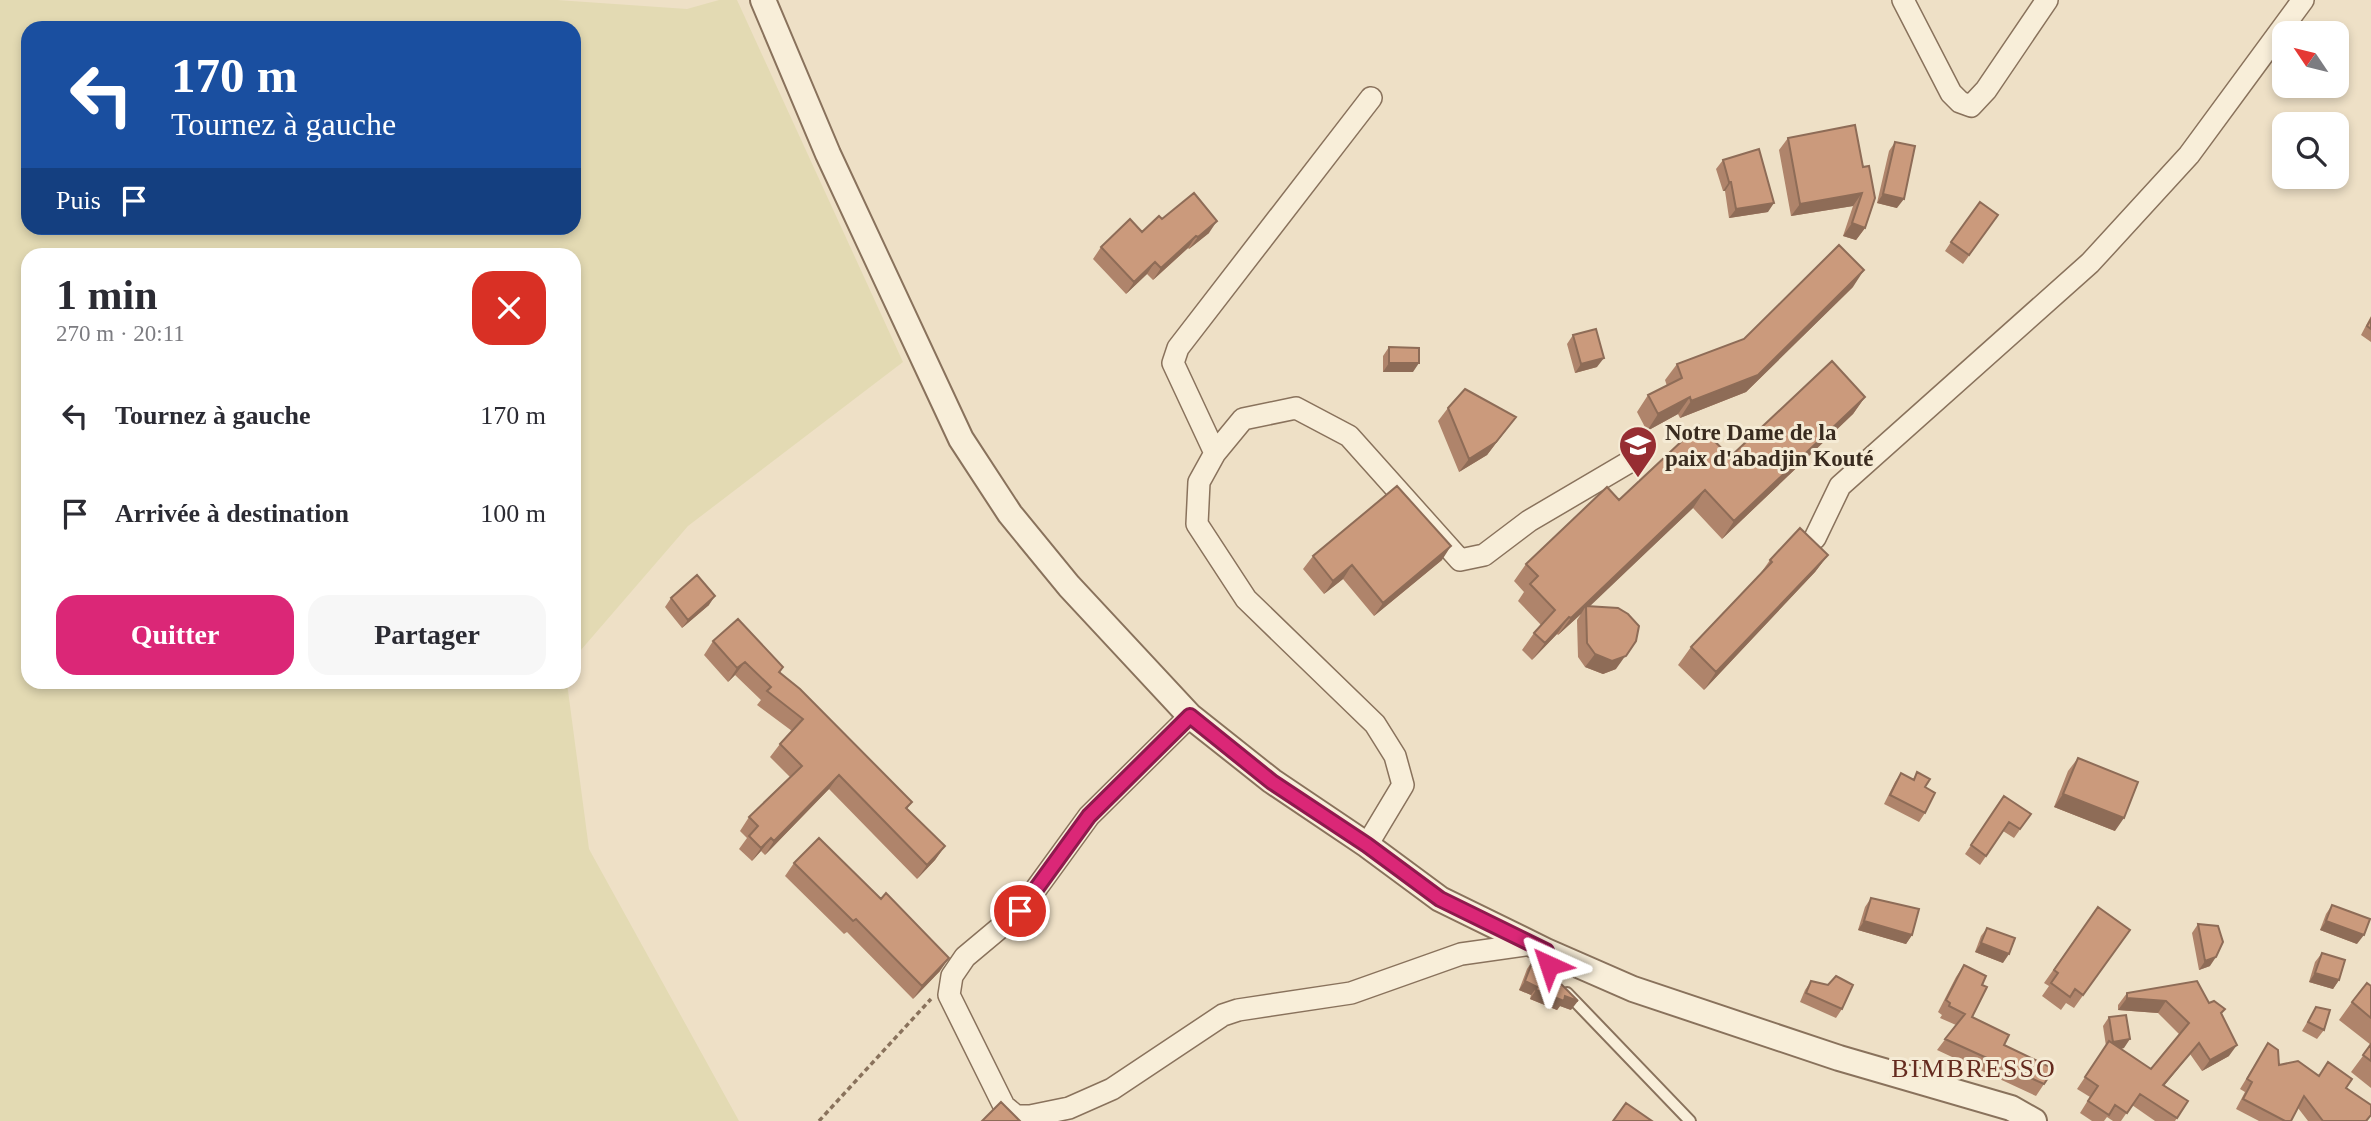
<!DOCTYPE html>
<html lang="fr">
<head>
<meta charset="utf-8">
<style>
	:root { --surface:#fff; --page:#f7f7f7; --text:#2b2b33; --muted:#7c7c81; --accent:#db2777 }
	body { margin:0; font-family:"Times New Roman",serif; background:var(--page); color:var(--text); height:100vh; display:flex; flex-direction:column; font-size:26px; white-space:nowrap }
	* { box-sizing:border-box; margin:0 }
	p { font-size:23px; color:var(--muted) }
	.icon { flex:none; width:38px; height:38px; fill:none; stroke:currentColor; stroke-width:2; stroke-linecap:round; stroke-linejoin:round }
	.map { position:relative; flex:1; overflow:hidden }
	.drawer { position:absolute; left:21px; top:248px; width:560px; height:441px; display:flex; flex-direction:column; background:var(--surface); border-radius:21px; box-shadow:0 4px 10px #0003 }
	.drawer>* { flex:none }
	.banner { position:absolute; left:21px; top:21px; width:560px; height:214px; border-radius:21px; box-shadow:0 4px 10px #0003; background:#1a4fa0; color:#fff; overflow:hidden }
	.needle { width:46px; rotate:305deg }
	.fabs { position:absolute; left:2272px; top:21px; display:grid; gap:14px }
	.fabs a { display:grid; place-items:center; width:77px; height:77px; border-radius:14px; background:var(--surface); box-shadow:0 4px 10px #0003; font-size:35px }
	.pin { position:absolute; display:grid; place-items:center; width:60px; height:60px; color:#fff; margin:-30px; border:4px solid #fff; border-radius:50%; box-shadow:0 2px 7px #0007 }
	.me { position:absolute; width:77px; margin:-38px; rotate:318deg; stroke-linejoin:round; filter:drop-shadow(0 0 5px #0008) }
	.turn { display:flex; align-items:center; gap:24px; height:147px; padding:0 35px; font-size:32px }
	.turn .icon { width:91px; height:91px; stroke-width:2.5 }
	.turn b { display:block; font-size:49px; line-height:60px }
	.then { display:flex; align-items:center; height:66px; padding:0 35px; background:#0003; gap:14px; font-size:26px }
	.round { display:grid; place-items:center; flex:none; width:74px; height:74px; border-radius:21px; background:var(--page) }
	.headline { display:flex; align-items:center; justify-content:space-between; height:119px; padding:0 35px }
	h1 { font-size:42px; font-weight:800; line-height:52px }
	.button { display:flex; gap:14px; margin-top:auto; padding:14px 35px }
	.button a { flex:1; height:80px; border-radius:21px; background:var(--accent); color:#fff; font-size:28px; font-weight:800; line-height:80px; text-align:center }
	.button a+a { background:var(--page); color:var(--text) }
	ul { padding:0; list-style:none }
	li { display:flex; align-items:center; gap:21px; height:98px; padding:0 35px }
	li div { flex:1 }
	li b { display:block; font-size:26px }
	li em { font-style:normal }
	.map>svg:first-child { display:block }
</style>
</head>
<body>
<div class="map">
<svg width="2371" height="1121" viewBox="0 0 2371 1121">
	<rect width="100%" height="100%" fill="#eee0c6"/>
	<!-- farmland -->
	<path fill="#e3dab3" fill-rule="evenodd" d="M0 0H557L687 9 719 0H737L903 362 688 526 574 658V256H28V682L567 683 589 849 739 1121H0ZM28 28H574V228H28Z"/>
	<g fill="none" stroke-linecap="round" stroke-linejoin="round">
		<defs>
			<path id="service" d="M1567 993 1690 1121"/>
			<path id="minor" d="M1903 0 1951 93 1960 102 1971 106 1986 90 2047 0
				M1215 453 1173 363 1178 348 1371 98
				M1815 538 1840 486 2090 263 2189 155 2303 0
				M1190 716 1089 816 1020 911 965 957 952 976 949 995 1004 1106 1016 1116H1030L1069 1108 1112 1089 1223 1015 1238 1010 1351 993 1461 954 1532 944
				M1367 845 1403 785 1395 756 1375 724 1246 599 1197 524 1199 482 1215 453 1243 419 1296 408 1349 436 1460 560 1484 555 1529 521 1636 458"/>
			<path id="tertiary" d="M763 0 828 154 961 439 1010 514 1069 586 1190 716 1272 781 1367 845 1440 899 1546 951 1633 989 1839 1058 2011 1108 2034 1121"/>
		</defs>
		<!-- service casing -->
		<use href="#service" stroke="#89725c" stroke-width="14"/>
		<!-- minor casing -->
		<use href="#minor" stroke="#89725c" stroke-width="24"/>
		<!-- tertiary casing -->
		<use href="#tertiary" stroke="#89725c" stroke-width="28"/>
		<!-- path -->
		<path stroke="#89725c" stroke-width="3.5" stroke-dasharray="5 3.5" stroke-linecap="butt" d="M819 1121 931 999"/>
		<!-- service -->
		<use href="#service" stroke="#f8eed9" stroke-width="10"/>
		<!-- minor -->
		<use href="#minor" stroke="#f8eed9" stroke-width="21"/>
		<!-- tertiary -->
		<use href="#tertiary" stroke="#f8eed9" stroke-width="24"/>
	</g>
	<!-- wall -->
	<path fill="#af846b" d="M1855 125 1865 228 1856 240 1843 236 1853 206 1791 216 1779 150 1788 138Z
		M1895 142 1897 208 1877 203 1889 151Z
		M1723 160 1768 212 1729 218 1725 191H1723L1716 169Z
		M1998 215 1963 264 1945 251 1951 242Z
		M1162 219 1209 233 1189 249 1188 248 1153 280 1147 274 1126 294 1093 259 1101 247 1142 232Z
		M1853 287 1746 392 1680 418 1678 414 1647 431 1637 412 1648 395 1667 386 1665 380 1677 364 1744 339Z
		M2371 316V342L2361 335Z
		M1573 335 1597 367 1575 373 1567 344Z
		M1389 347 1413 372H1383V356Z
		M1865 397 1853 414 1722 539 1693 508 1589 606 1616 669 1603 674 1585 667 1578 657 1577 620 1581 614 1558 635 1557 634 1532 660 1522 650 1534 633 1541 625 1518 601 1524 592 1514 581 1526 564 1619 500 1730 457Z
		M1448 408 1506 430 1487 455 1459 472 1438 421Z
		M1828 555 1815 572 1704 690 1678 665 1691 647 1758 577 1770 560Z
		M1313 556 1442 560 1374 616 1343 579 1324 594 1303 569Z
		M671 598 709 605 682 628 665 607Z
		M713 641 783 667 780 673 912 802 907 809 945 846 935 860 917 879 829 789 765 855 761 851 752 861 739 849 747 838 740 831 749 817 790 777 770 757 780 744 792 731 757 705 761 700 735 675 728 682 704 655Z
		M2078 758 2115 831 2054 807 2068 771Z
		M1917 772 1925 787V813L1919 822 1884 804 1895 782 1901 773 1913 779Z
		M2004 796 2031 814 2014 838 2003 831 1980 865 1965 854Z
		M794 863 940 971 913 999 847 932 844 934 785 876Z
		M1871 898 1912 935 1906 944 1858 930 1865 907Z
		M2332 905 2357 944 2320 930 2326 914Z
		M2098 907 2130 930 2074 1008 2066 1003 2061 1010 2042 996 2049 986 2044 983Z
		M2198 924 2210 966 2199 970 2192 933Z
		M1987 928 2003 963 1975 952 1981 936Z
		M2322 953 2339 980 2333 989 2309 982 2315 962Z
		M1533 960 1571 1010 1560 1006 1557 1010 1530 999 1531 995 1519 990 1527 969Z
		M1964 965 1982 985 1972 1017 2004 1045 2054 1069 2036 1096 1937 1050 1956 1025 1940 1018 1942 1015 1938 1012 1956 977Z
		M1811 981 1842 1009 1836 1018 1800 1002 1805 990Z
		M2371 986V1088L2351 1072 2371 1045 2339 1020 2352 1002Z
		M2127 993 2209 1003 2225 1009 2221 1014 2229 1056 2202 1071 2190 1054 2164 1085 2188 1101 2175 1121H2155L2132 1105 2121 1121H2113L2107 1117 2104 1121H2092L2080 1113 2090 1097 2077 1089 2106 1046 2103 1026 2109 1017 2124 1048 2121 1049 2151 1069 2180 1035 2158 1013 2118 1010V1005Z
		M2316 1007 2324 1030 2317 1039 2302 1031Z
		M2268 1043 2279 1065 2319 1075 2328 1062 2346 1088 2371 1105V1116L2367 1121H2308L2298 1108 2291 1121H2259L2236 1109 2245 1092 2240 1089Z"/>
	<!-- shaded-wall -->
	<path fill="#8e6c57" d="M1729 182H1731L1725 191H1723Z
		M1862 193 1853 206 1791 216 1800 204Z
		M1883 194 1904 199 1897 208 1877 203Z
		M1774 203 1768 212 1729 218 1736 209Z
		M1217 221 1209 233 1189 249 1198 237Z
		M1852 223 1865 228 1856 240 1843 236Z
		M1196 236 1188 248 1153 280 1161 268Z
		M1155 262 1147 274 1126 294 1134 282Z
		M1864 270 1853 287 1746 392 1680 418 1691 401Z
		M1604 358 1597 367 1575 373 1581 364Z
		M1389 363H1419L1413 372H1383Z
		M1690 397 1678 414 1647 431 1658 414Z
		M1865 397 1853 414 1722 539 1734 521Z
		M1516 417 1487 455 1459 472 1469 459Z
		M1705 490 1693 508 1587 609 1586 606 1581 614 1558 635 1571 618Z
		M1451 546 1442 560 1374 616 1383 603Z
		M1828 555 1815 572 1704 690 1716 672Z
		M1352 565 1343 579 1324 594 1333 581Z
		M715 596 709 605 682 628 688 620Z
		M1569 617 1557 634 1532 660 1545 643Z
		M1636 641 1616 669 1603 674 1585 667 1595 654Z
		M745 662 735 675 728 682 737 668Z
		M839 775 829 789 765 855 774 841Z
		M2063 794 2124 818 2115 831 2054 807Z
		M771 838 761 851 752 861 761 848Z
		M945 846 935 860 917 879 927 865Z
		M1864 921 1912 935 1906 944 1858 930Z
		M2326 921 2364 935 2357 944 2320 930Z
		M1981 943 2009 954 2003 963 1975 952Z
		M2216 957 2210 966 2199 970 2205 961Z
		M949 958 940 971 913 999 922 986Z
		M2315 973 2339 980 2333 989 2309 982Z
		M1525 981 1537 987 1531 995 1519 990Z
		M1536 990 1565 996 1578 1001 1571 1010 1560 1006 1557 1010 1530 999Z
		M2127 998 2166 1001 2158 1013 2118 1010Z
		M2130 1039 2124 1048 2107 1051 2113 1042Z
		M2199 1043 2190 1054 2155 1097 2163 1085Z
		M2237 1045 2229 1056 2202 1071 2210 1060Z"/>
	<!-- building -->
	<path fill="#cb9a7c" stroke="#8e6c57" stroke-width="2" d="M1855 125 1863 167 1869 166 1875 198 1865 228 1852 223 1862 193 1800 204 1788 138Z
		M1895 142 1915 146 1904 199 1883 194Z
		M1759 149 1774 203 1736 209 1731 182H1729L1723 160Z
		M1194 193 1217 221 1198 237 1196 236 1161 268 1155 262 1134 282 1101 247 1130 219 1142 232 1159 216 1162 219Z
		M1980 202 1998 215 1969 255 1951 242Z
		M1839 245 1864 270 1758 375 1691 401 1690 397 1658 414 1648 395 1682 378 1677 364 1744 339Z
		M2371 319V329L2367 326Z
		M1596 329 1604 358 1581 364 1573 335Z
		M1389 347 1419 348V363H1389Z
		M1832 361 1865 397 1734 521 1705 490 1571 618 1569 617 1545 643 1534 633 1555 610 1530 584 1538 576 1526 564 1607 487 1619 500 1699 425 1730 457Z
		M1465 389 1516 417 1496 442 1469 459 1448 408Z
		M1397 486 1451 546 1383 603 1352 565 1333 581 1313 556Z
		M1800 528 1828 555 1716 672 1691 647 1772 562 1770 560Z
		M697 575 715 596 688 620 671 598Z
		M1586 606 1618 608 1628 614 1639 626 1636 641 1626 656 1612 661 1595 654 1587 643Z
		M738 619 783 667 779 672 800 689 912 802 906 808 945 846 927 865 839 775 774 841 771 838 761 848 749 836 758 826 749 817 802 766 780 744 803 719 767 691 771 687 745 662 737 668 713 641Z
		M2078 758 2138 782 2124 818 2063 794Z
		M1917 772 1930 779 1925 787 1935 793 1925 813 1890 795 1901 773 1914 780Z
		M2004 796 2031 814 2020 829 2009 822 1986 856 1971 845Z
		M819 838 881 899 886 893 949 958 922 986 856 919 853 921 794 863Z
		M1871 898 1919 909 1912 935 1864 921Z
		M2332 905 2370 919 2364 935 2326 921Z
		M2098 907 2130 930 2083 995 2075 989 2070 997 2051 983 2058 973 2054 970Z
		M2198 924 2218 926 2223 942 2216 957 2205 961Z
		M1987 928 2015 938 2009 954 1981 943Z
		M2322 953 2345 960 2339 980 2315 973Z
		M1533 960 1552 968 1559 982 1578 1001 1565 996 1564 1001 1536 990 1537 987 1525 981Z
		M1964 965 1986 976 1982 985 1987 987 1972 1017 2009 1035 2004 1045 2054 1069 2044 1084 1945 1039 1965 1014 1949 1006 1950 1003 1946 1000Z
		M1836 976 1853 985 1842 1009 1806 993 1811 981 1828 985Z
		M2197 981 2209 1003 2214 1001 2225 1009 2221 1013 2237 1045 2210 1060 2199 1043 2163 1085 2188 1101 2177 1118 2140 1094 2127 1113 2115 1105 2109 1115 2088 1101 2098 1086 2085 1077 2109 1041 2151 1069 2189 1023 2166 1001 2127 998V993Z
		M2367 983 2371 986V1018L2352 1002Z
		M2316 1007 2330 1010 2324 1030 2308 1022Z
		M2126 1015 2130 1039 2113 1042 2109 1017Z
		M2268 1043 2278 1050 2279 1065 2298 1061 2319 1076 2328 1062 2352 1079 2346 1088 2371 1105V1115L2366 1121H2323L2304 1096 2291 1121H2285L2243 1099 2252 1082 2247 1079Z
		M2371 1044V1061L2363 1055Z
		M1001 1102 1020 1121H982Z
		M1626 1103 1652 1121H1613Z"/>
	<g fill="none" stroke-linecap="round" stroke-linejoin="round">
		<defs>
			<path id="route" d="M1020 911 1089 816 1190 716 1272 782 1367 845 1440 899 1546 951 1549 965"/>
		</defs>
		<!-- route casing -->
		<use href="#route" stroke="#8e194d" stroke-width="18"/>
		<!-- route -->
		<use href="#route" stroke="#db2777" stroke-width="12"/>
	</g>
	<!-- icons -->
	<defs>
		<symbol id="university-pin" viewBox="-11 -11 22 30"><path d="M0 17L-7.5 6A9.5 9.5 0 1 1 7.5 6Z" fill="#972d32" stroke="#f5ebd5"/><path d="M0-5L7-2L0 1L-7-2ZM-4 1L0 2.5L4 1V4Q0 6-4 4Z" fill="#fff"/></symbol>
	</defs>
	<g fill-rule="evenodd">
		<use href="#university-pin" x="1616" y="423" width="44" height="60"/>
	</g>
	<g text-anchor="middle" stroke-width="6" stroke-linejoin="round" paint-order="stroke">
		<!-- poi labels -->
		<g font-size="23" font-weight="bold" fill="#392b1f" stroke="#f5ebd5" text-anchor="start">
			<text x="1665" y="440">Notre Dame de la<tspan x="1665" dy="26">paix d'abadjin Kouté</tspan></text>
		</g>
		<!-- quarter labels -->
		<g font-size="26" letter-spacing="2" fill="#652b1f" stroke="#f5ebd5">
			<text x="1974" y="1077">BIMBRESSO</text>
		</g>
	</g>
</svg>
<div class="fabs">
<a><svg class="needle" viewBox="-14 -14 28 28"><path d="M0-13l5 13h-10z" fill="#e53935"/><path d="M0 13l5-13h-10z" fill="#7c7c81"/></svg></a>
<a><svg class="icon" aria-label="search" viewBox="0 0 24 24"><circle cx="10" cy="10" r="6"/><path d="M15 15l6 6"/></svg></a>
</div>
<div class="pin" style="left:1020px;top:911px;background:#d93025"><svg class="icon" aria-label="arrive" viewBox="0 0 24 24"><path d="M6 21V4h12l-3 4 3 4H6"/></svg></div>
<svg class="me" style="left:1549px;top:965px" viewBox="-20 -20 40 40"><path d="M0-17L14 15 0 8-14 15z" fill="#db2777" stroke="#fff" stroke-width="4"/></svg>
<div class="banner">
<div class="turn"><svg class="icon" aria-label="left" viewBox="0 0 24 24"><path d="M17 20v-9H6M10 6l-5 5 5 5"/></svg><div><b>170 m</b>Tournez à gauche</div></div>
<div class="then">Puis<svg class="icon" aria-label="arrive" viewBox="0 0 24 24"><path d="M6 21V4h12l-3 4 3 4H6"/></svg></div>
</div>
<section class="drawer">
<div class="headline"><div><h1>1 min</h1><p>270 m · 20:11</p></div><a class="round" style="background:#d93025;color:#fff"><svg class="icon" aria-label="close" viewBox="0 0 24 24"><path d="M6 6l12 12M18 6L6 18"/></svg></a></div>
<ul>
<li><svg class="icon" aria-label="left" viewBox="0 0 24 24"><path d="M17 20v-9H6M10 6l-5 5 5 5"/></svg><div><b>Tournez à gauche</b></div><em>170 m</em></li>
<li><svg class="icon" aria-label="arrive" viewBox="0 0 24 24"><path d="M6 21V4h12l-3 4 3 4H6"/></svg><div><b>Arrivée à destination</b></div><em>100 m</em></li>
</ul>
<div class="button"><a>Quitter</a><a>Partager</a></div>
</section>
</div>
</body>
</html>
